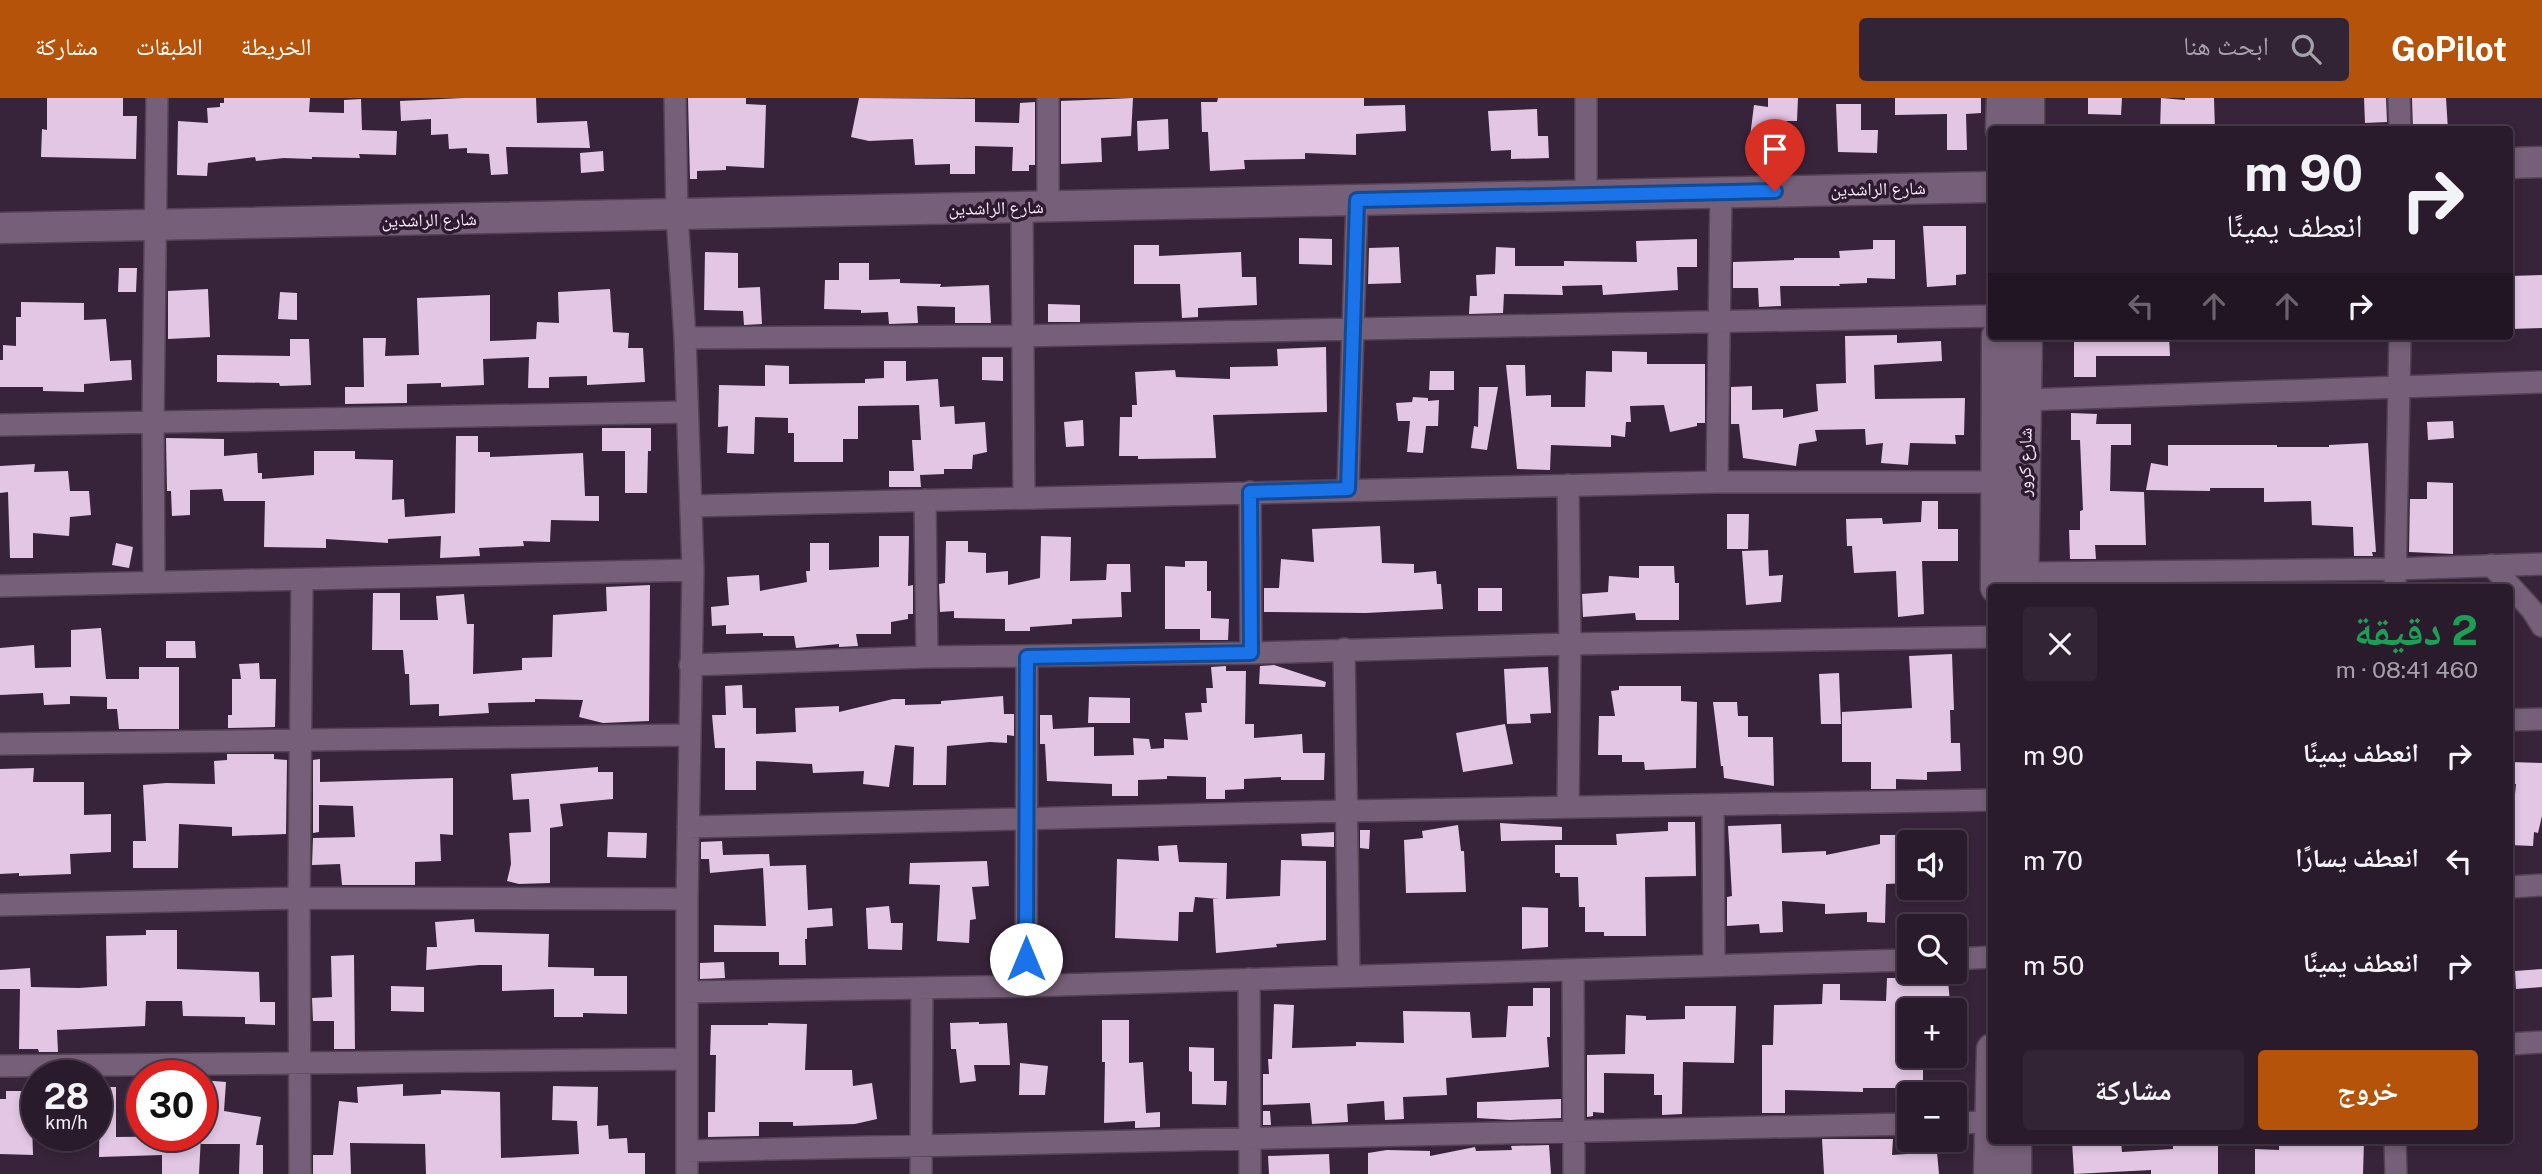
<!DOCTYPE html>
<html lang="ar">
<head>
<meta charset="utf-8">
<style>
	:root { --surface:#2a1b2c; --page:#322434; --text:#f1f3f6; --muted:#a5a1a9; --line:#463948; --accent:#b45309 }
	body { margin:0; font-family:"Public Sans","Noto Naskh Arabic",sans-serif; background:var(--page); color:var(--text); direction:rtl; height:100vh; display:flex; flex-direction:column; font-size:26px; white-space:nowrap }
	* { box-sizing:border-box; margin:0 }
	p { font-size:23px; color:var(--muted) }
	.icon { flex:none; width:38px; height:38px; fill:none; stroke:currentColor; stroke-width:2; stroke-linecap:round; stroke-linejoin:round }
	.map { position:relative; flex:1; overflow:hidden; direction:ltr }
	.drawer { position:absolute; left:1988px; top:486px; width:525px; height:560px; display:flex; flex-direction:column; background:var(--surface); border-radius:7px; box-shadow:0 4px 10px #0003,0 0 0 2px var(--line); direction:rtl }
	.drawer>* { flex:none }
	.banner { position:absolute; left:1988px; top:28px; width:525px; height:214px; border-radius:7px; box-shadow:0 4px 10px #0003,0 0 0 2px var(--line); direction:rtl; background:#2a1b2c; color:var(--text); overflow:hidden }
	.buttons { position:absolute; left:1897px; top:732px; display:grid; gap:14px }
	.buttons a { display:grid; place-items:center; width:70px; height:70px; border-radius:7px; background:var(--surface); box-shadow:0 4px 10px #0003,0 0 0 2px var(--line); font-size:35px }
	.speed { position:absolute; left:21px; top:962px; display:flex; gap:14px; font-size:35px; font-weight:700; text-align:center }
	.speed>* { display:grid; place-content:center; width:91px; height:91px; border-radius:50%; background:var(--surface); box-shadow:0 4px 10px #0003,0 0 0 2px var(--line); line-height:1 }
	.speed small { font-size:18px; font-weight:400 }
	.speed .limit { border:10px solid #d22; background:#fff; color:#111 }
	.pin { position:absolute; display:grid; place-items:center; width:60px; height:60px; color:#fff; margin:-72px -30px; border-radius:50% 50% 50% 0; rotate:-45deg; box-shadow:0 0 7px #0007 }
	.pin .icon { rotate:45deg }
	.me { position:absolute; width:77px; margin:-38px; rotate:0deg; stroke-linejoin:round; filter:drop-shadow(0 0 5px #0008) }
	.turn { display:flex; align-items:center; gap:24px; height:147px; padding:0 35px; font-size:32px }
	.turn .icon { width:91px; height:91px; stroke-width:2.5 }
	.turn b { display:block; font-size:49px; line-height:60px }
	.lanes { display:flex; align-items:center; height:66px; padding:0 35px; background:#0003; justify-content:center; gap:35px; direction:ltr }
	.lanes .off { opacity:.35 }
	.round { display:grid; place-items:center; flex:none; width:74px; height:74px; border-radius:7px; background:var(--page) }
	.head { display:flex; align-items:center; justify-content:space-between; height:119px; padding:0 35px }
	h1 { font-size:42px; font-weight:700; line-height:52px; color:#1e9e55 }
	.action { display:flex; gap:14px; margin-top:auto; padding:14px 35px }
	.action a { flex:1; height:80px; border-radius:7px; background:var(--accent); color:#fff; font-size:28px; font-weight:700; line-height:80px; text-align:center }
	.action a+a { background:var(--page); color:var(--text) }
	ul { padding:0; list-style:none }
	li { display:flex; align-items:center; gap:21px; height:105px; padding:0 35px }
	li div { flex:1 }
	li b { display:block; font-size:26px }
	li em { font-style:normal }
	header { display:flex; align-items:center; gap:42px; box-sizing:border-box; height:98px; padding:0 35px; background:var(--accent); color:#fff }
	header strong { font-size:33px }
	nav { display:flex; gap:38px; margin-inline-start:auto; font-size:24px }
	.search { width:490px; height:63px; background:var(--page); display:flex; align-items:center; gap:18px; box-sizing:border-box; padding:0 24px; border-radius:7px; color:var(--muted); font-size:26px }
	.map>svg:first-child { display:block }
</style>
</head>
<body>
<header>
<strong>GoPilot</strong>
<div class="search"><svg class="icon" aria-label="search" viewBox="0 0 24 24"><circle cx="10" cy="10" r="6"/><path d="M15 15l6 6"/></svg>ابحث هنا</div>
<nav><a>الخريطة</a><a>الطبقات</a><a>مشاركة</a></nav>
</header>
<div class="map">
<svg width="2542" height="1076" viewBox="0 0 2542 1076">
	<rect width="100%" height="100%" fill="#38243a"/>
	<!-- building -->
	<path fill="#e2c6e4" d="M47 0H123V18H137L136 61 41 59 42 31 47 32Z
		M224 0H310L309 14 344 15V2L361 1 362 32 397 33 396 57 359 56 360 60 312 59V61L284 60 256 63 255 59 208 65 207 78 177 77 178 23 208 25 207 10 220 9V5H224Z
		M463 0H536L537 25 587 23 590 50 506 49 508 76 491 77 489 56 467 55V50L449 51 448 36 431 37V21L401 23 400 3Z
		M688 0H746V6L766 7 764 70 726 68V72L697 73V81H690Z
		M859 0 975 1V24L1019 25 1020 5 1035 4V67H1029V73H1012L1013 49 975 48V76H950V66L915 67 913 41 869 43 851 39Z
		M1133 0 1131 38 1101 40 1102 64 1061 66V3Z
		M1218 0H1364V8L1405 7 1406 33 1356 36V57L1305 55V61L1244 62 1245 71 1210 73 1208 34H1202L1201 4H1217Z
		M1768 0H1798L1797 23H1775V47H1749L1754 7 1768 9Z
		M1895 0H1981V15L1966 16 1967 52H1947V16L1895 17Z
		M2088 0H2122L2121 17 2088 16Z
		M2161 0 2185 2V0H2214L2215 32H2160Z
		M2364 0H2386L2387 24 2365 25Z
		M2412 0H2446L2448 32H2413Z
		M1836 6H1861V32H1878L1877 55 1838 54Z
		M1537 11 1538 38H1548L1549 60 1511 61V52L1491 53 1488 13Z
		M1168 21 1169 51 1138 53 1137 23Z
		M603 53 604 73 581 75 580 55Z
		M1923 128H1966V176L1956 177V187L1927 189Z
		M1299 140 1332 141V167L1299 166Z
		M1697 141V169H1677L1678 192 1603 197 1602 187 1562 188 1563 197 1504 196 1503 215 1469 216 1470 198H1477L1476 177 1495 176 1496 149 1515 150V168H1564V163L1637 164 1636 143Z
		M1873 142H1895V181L1867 180V185L1839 186 1840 188H1780L1781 208 1759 209 1758 190H1733V164L1794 162V160H1840L1839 153 1873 151Z
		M1134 147H1159V158L1241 154 1242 179H1256L1257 207 1198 210V219L1182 220 1180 186H1134Z
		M1399 149 1401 185 1368 186 1369 150Z
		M705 154 738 155V190L760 189 762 226 744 227 743 213 704 212Z
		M839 165H869V182L900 181V185L941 186 940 189 989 187 991 225H955V209L917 208 918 225 889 226 888 214 861 215V212L824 211 825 182H839Z
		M119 170H137L136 194H118Z
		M2542 177V230L2510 231V178Z
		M208 191 210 239 168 241V193Z
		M610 191 613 234 629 235 628 250H643L645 284 587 287V278L549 279V290H528L529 259 483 261 484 287 441 289V285L407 286V305L345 306V289H364L363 240H386L385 258 419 257 417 200 490 197V243L536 241 537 224 559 225 558 194Z
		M280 194 297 195V222L278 221Z
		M21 204 84 205V222L106 221 110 263 131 262 132 282 84 286V294L43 293V289H0V262H3V247L16 248V219H21Z
		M1048 206 1080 207V224H1048Z
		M1897 237V245L1941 243 1942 263 1874 267 1875 301 1965 300 1964 337H1955L1956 346 1910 345 1908 367 1881 365 1883 345 1866 347 1865 331 1815 332 1817 343 1799 346 1796 368 1743 360 1739 326H1731V289L1752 288V312L1783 311V320L1818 313 1816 286 1846 285 1845 238Z
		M2074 238H2169L2170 258H2096V279H2074Z
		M290 241H309L311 287 280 288 279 285 217 284V257L290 258Z
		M1326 249 1327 314 1213 317 1216 360 1138 361V358H1119L1120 319H1132V307H1137L1135 274 1175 272 1176 279 1230 281V269L1278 268 1277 251Z
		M1612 253 1647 254V266H1705V325H1697V328L1670 334 1664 307 1630 308 1631 324H1626L1625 339 1611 337V349L1551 347 1550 372 1517 371 1506 267H1525L1526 298 1551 297V309H1585L1586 273 1612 274Z
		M982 259H1003V283L982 282Z
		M884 263H906V283L938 281 940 309 954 308 955 326 985 324 987 354 973 357 972 371H944V376L920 377 921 389H889V373H914L912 342H921L919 307 858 308V341H843V364H794V335H788V320L755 319 754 356 727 355 728 328 718 329 719 287 765 288V267L789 268V286L865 285V281L884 280Z
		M1430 273H1454V292H1429Z
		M1479 289H1498L1487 352 1471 350 1474 328 1478 329Z
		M1413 299 1428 300V303L1439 302 1438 328H1426L1423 355 1407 354 1410 323H1398L1396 305 1412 304Z
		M2071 315 2097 316 2096 326H2131V347H2111L2110 393 2144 394 2146 447H2095L2096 461H2070L2069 432H2080V413L2083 412 2080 342H2071Z
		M1083 322 1084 348 1066 349 1064 324Z
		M2453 323 2454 340 2428 342 2427 324Z
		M602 330H651V353H648L647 395H625V353H602Z
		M456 338H478V354H490V359L583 355 585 398H599V423L551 422 550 444 523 443 524 448 479 450 480 458 440 460 441 438 388 441V445L326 441V450L264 449 265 403H224L222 391 190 392V417L172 418 171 393H167L166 340 224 341V358L257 355 258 375H262V381L314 377V353H355V361L393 362 392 402 404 401 405 419 455 415Z
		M2368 345 2376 454H2372L2373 458H2354L2353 429 2312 427 2311 403 2264 404V390H2210V393L2146 392 2151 365 2168 368V347H2277V349H2329V347Z
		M35 366 34 374 68 373 70 393H89L91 417 70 419 69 438 33 435V460H10L8 394 0 395V368Z
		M2427 384 2453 385V456L2409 454 2410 401H2427Z
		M1922 403H1938V431H1958V463H1922L1924 516 1898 519 1896 473 1854 475 1852 448H1847L1846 421 1882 420 1883 426 1921 424Z
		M1727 416H1749L1748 451H1727Z
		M1380 428 1382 465 1414 466V475L1436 473 1437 486H1441L1443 511 1366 515 1264 514V490H1279L1281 461 1314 464 1312 431Z
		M879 438H909L908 488 913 487V516H908V521L891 524V536H856L858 548 839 549V546L796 550 794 538H763V535L726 536V527L712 528 711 509 729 507 727 479 759 477 760 493 807 484 806 473H810V445H829V472L879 469Z
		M1041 438 1071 439 1070 483 1106 482 1107 466H1130L1131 494H1121L1122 519 1072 521V526L1030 529V533H1005V521L954 520V513L940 514 939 486 945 485 946 443H968V454L986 455V475L1008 473V487L1040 480Z
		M116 445 133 449 129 470 112 467Z
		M1768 452 1769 478 1783 477 1781 504 1746 507 1742 453Z
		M1185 463H1207V493H1211V520L1229 521 1228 542H1200V531H1165V468L1185 469Z
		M1639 468H1674L1675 485H1679V522H1636L1635 515 1583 519 1582 496 1608 494 1609 478 1639 480Z
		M650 487 649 623 603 625 579 619 583 602 535 601V604L488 605 489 615 439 618V606L410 607 409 576H405L403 552H372L373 495H400V522H438L436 498 464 496 467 526H474L473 576 522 572V560L552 559 553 517 607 513 606 489Z
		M1478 490H1502V513H1478Z
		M101 530 106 581H139V569H179V631H119L117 611H107V599L70 598V606L44 607 43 595 0 597V550L34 547 35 570 71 569V532Z
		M166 543H195L196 560H166Z
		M1952 556 1954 612H1950L1951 645H1960L1961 673 1927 674V682L1896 681V691H1871V664H1842V614L1912 610 1909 558Z
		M259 565 260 581H276L275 629 228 630V617H232V581H241L239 566Z
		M1274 567 1326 584 1325 589 1259 586 1260 568Z
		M1226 568V573H1246L1245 626H1254V640L1302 636 1303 655H1325L1324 682H1281V679L1244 681V691L1225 692V701H1206V679L1167 678V681L1138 682V698H1112V686L1047 683 1045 646H1040V617H1052L1053 631 1094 629V658L1134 657 1133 640 1149 641 1151 651 1164 650V641L1188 642 1185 615 1202 614 1201 605H1207L1206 590H1213L1211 569Z
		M1548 569 1551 615 1530 616 1531 625 1507 626 1504 571Z
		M1839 575 1841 626H1821L1819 576Z
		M742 587 743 610H756V636L796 634 795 610 839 608V614L893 601H905V607L941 606V603L1003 598 1004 616H1014V638L1007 637V645L990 644 947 648 946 687H913L914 649 895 647 889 689 863 686 864 673 813 675 812 666 756 663V692H725V650H715L712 617H726L725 588Z
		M1619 588H1681V603L1697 604 1696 670 1645 672 1644 664H1622V657H1598L1599 618H1615L1611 593 1619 592Z
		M1089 599 1130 600V625H1088Z
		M1713 604H1737L1738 618H1748V639H1773L1774 688 1724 680 1723 668H1721Z
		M1505 626 1513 666 1463 674 1456 635Z
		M227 656H274V661L287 662 286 736 232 738V729L179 726 178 770H133V743H146L143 687 166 685 215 686 214 663 227 662Z
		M320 661V684L453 680V737L440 736 441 763 415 764V787H342L340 766 312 767 313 740 355 739 353 708 319 707V734L313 735V662Z
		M2510 664 2542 665V718L2538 735 2534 734 2533 748 2510 747 2516 686H2510Z
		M598 669V674H613V701L560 706 563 728 550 730V785L519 786 507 783 511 766 509 735 531 734 529 701 513 702 511 676Z
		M34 670 33 684H84V717L111 716V754L70 756 71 776 19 778V775L0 776V671Z
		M1668 724H1695L1696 778 1645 779 1646 838H1604V834H1585V809H1579L1578 779H1560V775H1555V747H1617L1616 736 1668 733Z
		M1500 725 1562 729V742L1501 743Z
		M1781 726 1782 755 1826 753V757L1880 746V737H1909V785L1886 786 1885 825 1867 824V814L1825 816V806L1782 803 1783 834 1760 835 1759 826 1727 828V799L1732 798 1728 728Z
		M1458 727 1461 753H1464L1466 794 1406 795 1404 742 1423 740 1422 733Z
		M1360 732H1370L1369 751 1360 750Z
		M608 734 647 735 646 760 607 759Z
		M1334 734V749L1302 748 1301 736Z
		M722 743 723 757 769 756 770 768 806 767 808 812 832 810 833 828 807 830V841H805L806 867H779V854H714V827L766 828 763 770 710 775 709 761H701V744Z
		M1177 747 1179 764 1227 765 1226 801 1280 798 1281 762 1326 763V842L1276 846 1277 849 1216 855 1213 801H1219L1195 799 1193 814H1179L1178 843 1115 840 1117 761 1159 763 1158 748Z
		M987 763 989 788 972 789 976 821 970 822 969 845 937 843 940 787 909 786 910 765Z
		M889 808 891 825H903L902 852 868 851 866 810Z
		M1522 809 1548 810V849L1522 851Z
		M474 821 475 834 549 836 548 869 594 870V878H627V916L583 915V919H554V891L502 893V867H479L426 872 427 849H437L435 824Z
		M146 832H177V871L259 874 260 904H275V927L245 926V919L183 918 182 903H146L145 928 57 932 58 954H39L38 951H19L20 891H0V872L30 870 31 889 79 890 107 888 106 838 146 837Z
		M354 857 355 951H334V923H313L312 900 332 899 331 858Z
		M724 864 725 880 700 881V865Z
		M2542 871V889L2516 891 2515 873Z
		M1887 880H1911L1910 885 1948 882 1950 905H1945V912H1909V957H1921V968H1923V993H1897V990H1863V994L1785 992V1015H1762V947H1773L1774 907 1822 906 1823 886H1840V902L1886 903Z
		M391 888 424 889V914L391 913Z
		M1533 890H1550V939H1547L1549 969 1446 980 1447 997 1403 999 1404 1021 1385 1022 1384 1003 1347 1006 1348 1024 1312 1026 1310 1005 1263 1007V976H1269L1268 961H1272L1274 906 1294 907 1292 950 1356 948V944L1404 945 1403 913 1470 914 1472 940 1506 939 1508 908H1533Z
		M1685 908H1736L1734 965 1683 964 1682 1016 1662 1017V997H1654V976L1604 975V1015L1593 1014V1018L1587 1019V957L1625 956 1626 917 1646 918V922L1685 921Z
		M1102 922H1129V965L1143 964 1146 1015 1160 1014V1029L1135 1030V1023L1104 1025 1105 964H1102Z
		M979 924V926L1007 925 1010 967H974L976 983 960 985 956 951H951L950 925Z
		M768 925 807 926 805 972H852L853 988 872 985 877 1021 855 1026 793 1028V1024H759V1038L708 1039V1014H715L716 957H710L711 927H768Z
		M1189 949 1214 950V983H1227L1226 1007 1192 1006V974L1189 973Z
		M1020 965 1048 968 1045 997H1019Z
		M201 982 226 984 224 1013 261 1019 256 1047H263V1076H239L240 1046H201Z
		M403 986V998L441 996V992L500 994 501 1060 579 1056 577 1023 552 1022 553 988 598 989 597 1028 608 1027 609 1041 627 1040 628 1055H645V1076H426L425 1046 350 1045 351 1076H313V1057H333L339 1003 358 1005 357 989Z
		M100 989H116V1039L201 1038 199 1076H162V1057L99 1059Z
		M6 993H31L33 1057 0 1056V1001H6Z
		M1561 1001V1020L1510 1022 1477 1020V1004Z
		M1263 1013H1270L1271 1027H1263Z
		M1822 1041H1893L1892 1057 1937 1054 1939 1076H1824Z
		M2072 1043H2121L2122 1054 2173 1051V1043H2218V1076H2151V1072L2074 1076Z
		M2279 1043H2364L2363 1076H2255V1051L2279 1052Z
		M1549 1047 1551 1076H1368V1055L1387 1052 1430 1053V1058L1475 1049 1476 1053 1512 1052 1511 1048Z
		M1329 1056 1330 1076H1269L1268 1058Z"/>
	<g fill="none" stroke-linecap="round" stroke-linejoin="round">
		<defs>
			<path id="street" d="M675 0 677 117 685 240 693 472 687 801V1076
				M1048 0V108
				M2399 0 2400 32
				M1586 96V0
				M1022 109 1024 400
				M685 240 1021 238 1992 218
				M2025 302 2542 284
				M0 327 687 314
				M1717 384 1721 94
				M1568 387 1570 546 1568 709
				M1348 391 1357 102
				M1250 394 1251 555
				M925 402 927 559
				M691 408 1717 384H1997
				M2491 467 2532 512 2542 528
				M2024 475 2395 471 2542 466
				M154 484 153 324 157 0
				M0 488 693 472
				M2395 490 2400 238
				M1344 551 1349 878
				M690 567 927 559 1251 555 1570 546 1992 539
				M2510 622 2542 621
				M0 646 689 637
				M1713 707 1714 867
				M688 729 1347 713 1992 702
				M2510 789 2542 787
				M0 807 299 800 687 801
				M1955 861 1992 859
				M1573 872 1574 1076
				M1249 881 1250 1076
				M1026 888 1027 559
				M687 894 1026 888 1909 862
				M2510 946 2542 944
				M0 968 687 961
				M1955 1025 1990 1024
				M2395 1043 2396 1076
				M687 1053 1909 1026
				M300 1076 299 800 302 482
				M921 1076 922 890"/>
			<path id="secondary" d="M2001 32 2002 0
				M2029 32V0
				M2510 65 2542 64
				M0 130 1992 89
				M1996 490 1997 238
				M2023 490 2027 238
				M2016 1043V1076
				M1989 1076 1992 951"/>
		</defs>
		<!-- street casing -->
		<use href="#street" stroke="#544255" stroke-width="24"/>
		<!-- secondary casing -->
		<use href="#secondary" stroke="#544255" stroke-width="33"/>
		<!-- street -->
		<use href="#street" stroke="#765f78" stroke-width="21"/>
		<!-- secondary -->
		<use href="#secondary" stroke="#765f78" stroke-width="30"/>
	</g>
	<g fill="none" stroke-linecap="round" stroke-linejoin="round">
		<defs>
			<path id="route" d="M1026 861 1027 559 1251 555 1250 394 1348 391 1357 102 1775 93"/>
		</defs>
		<!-- route casing -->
		<use href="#route" stroke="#114b97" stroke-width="18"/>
		<!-- route -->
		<use href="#route" stroke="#1a73e8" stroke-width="12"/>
	</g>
	<g text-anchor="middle" stroke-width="7" stroke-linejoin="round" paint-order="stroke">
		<!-- street labels -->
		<g font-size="18" fill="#faecfb" stroke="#2e1a30">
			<text transform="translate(1878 91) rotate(-1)" y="6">شارع الراشدين</text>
			<text transform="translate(996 110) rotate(-1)" y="6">شارع الراشدين</text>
			<text transform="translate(429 122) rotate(-1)" y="6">شارع الراشدين</text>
			<text transform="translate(2025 364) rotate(-89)" y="6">شارع كرور</text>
		</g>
	</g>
</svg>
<div class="buttons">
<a><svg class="icon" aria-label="sound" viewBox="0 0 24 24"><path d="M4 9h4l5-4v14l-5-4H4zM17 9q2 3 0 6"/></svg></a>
<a><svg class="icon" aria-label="search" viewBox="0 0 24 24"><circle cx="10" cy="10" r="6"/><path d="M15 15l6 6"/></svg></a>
<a>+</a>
<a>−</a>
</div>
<div class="speed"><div>28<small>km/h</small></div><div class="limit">30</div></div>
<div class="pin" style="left:1775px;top:93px;background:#d93025"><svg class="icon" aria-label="arrive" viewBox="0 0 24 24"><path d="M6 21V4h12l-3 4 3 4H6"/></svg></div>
<svg class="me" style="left:1026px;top:861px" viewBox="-20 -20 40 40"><circle r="19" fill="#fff"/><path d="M0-13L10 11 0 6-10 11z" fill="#1a73e8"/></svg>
<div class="banner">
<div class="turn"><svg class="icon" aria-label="right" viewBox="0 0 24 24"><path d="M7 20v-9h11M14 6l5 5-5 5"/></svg><div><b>90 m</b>انعطف يمينًا</div></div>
<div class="lanes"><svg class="icon off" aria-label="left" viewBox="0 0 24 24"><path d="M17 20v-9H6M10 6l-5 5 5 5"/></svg><svg class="icon off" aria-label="ahead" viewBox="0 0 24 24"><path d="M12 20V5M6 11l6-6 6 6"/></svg><svg class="icon off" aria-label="ahead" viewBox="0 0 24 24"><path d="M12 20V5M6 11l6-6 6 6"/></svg><svg class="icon" aria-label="right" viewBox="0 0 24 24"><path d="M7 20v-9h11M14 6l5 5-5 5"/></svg></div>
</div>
<section class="drawer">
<div class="head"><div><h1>2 دقيقة</h1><p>460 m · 08:41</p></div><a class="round"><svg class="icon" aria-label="close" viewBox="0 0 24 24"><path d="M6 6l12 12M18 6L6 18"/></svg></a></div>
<ul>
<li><svg class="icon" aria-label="right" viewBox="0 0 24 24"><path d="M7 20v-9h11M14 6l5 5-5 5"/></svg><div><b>انعطف يمينًا</b></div><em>90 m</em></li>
<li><svg class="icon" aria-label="left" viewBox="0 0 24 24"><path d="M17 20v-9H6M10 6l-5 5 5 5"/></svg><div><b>انعطف يسارًا</b></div><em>70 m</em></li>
<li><svg class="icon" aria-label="right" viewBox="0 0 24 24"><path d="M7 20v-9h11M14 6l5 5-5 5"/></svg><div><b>انعطف يمينًا</b></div><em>50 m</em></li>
</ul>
<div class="action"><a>خروج</a><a>مشاركة</a></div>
</section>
</div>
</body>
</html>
